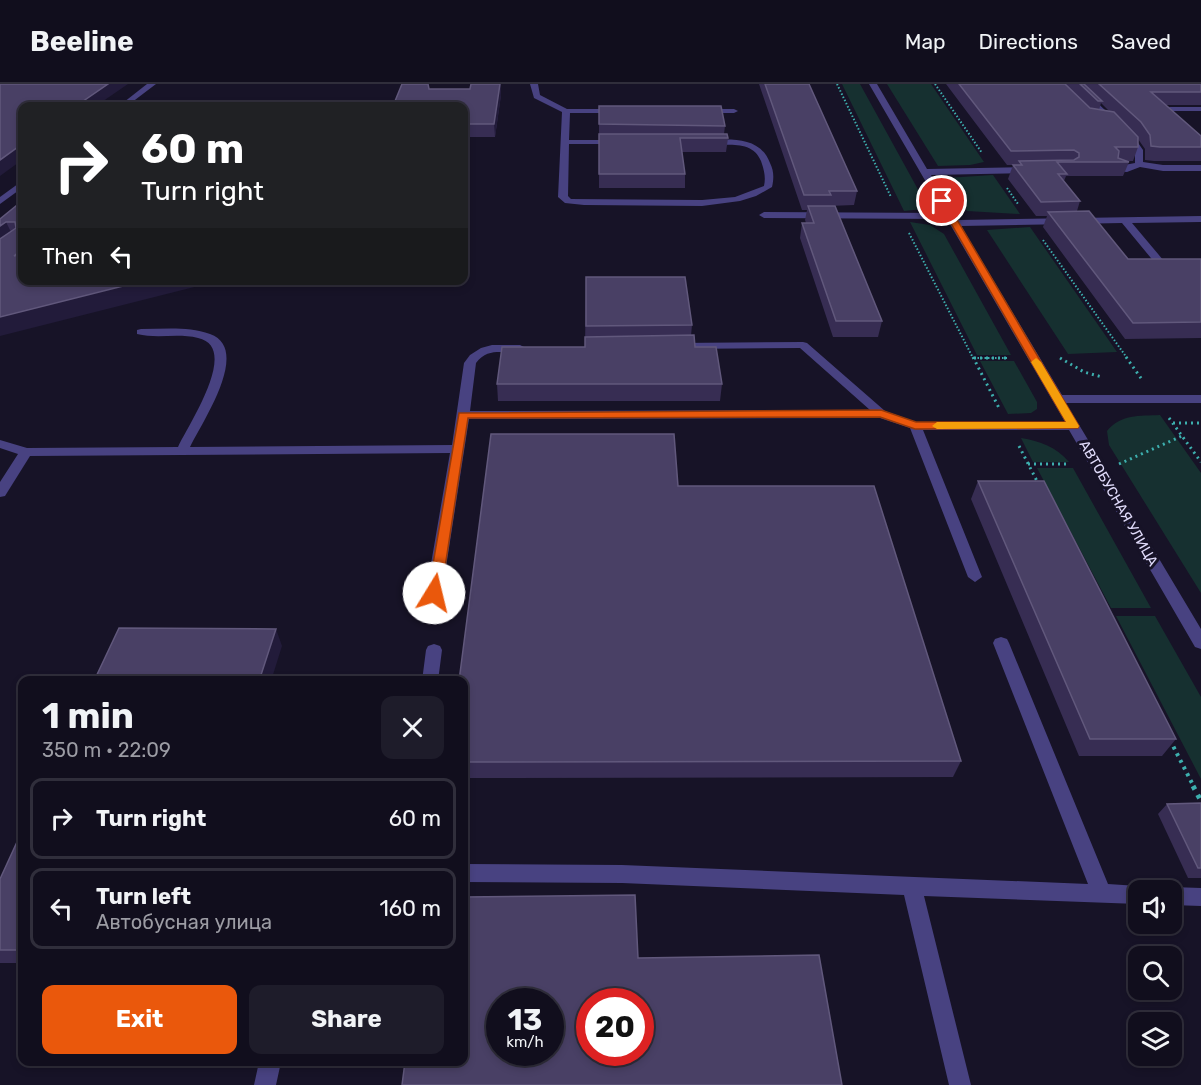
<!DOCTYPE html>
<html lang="en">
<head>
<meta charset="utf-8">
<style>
	:root { --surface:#110e1d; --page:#1e1c2a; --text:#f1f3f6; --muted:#9c9ca4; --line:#302e3b; --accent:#ea580c }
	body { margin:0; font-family:Rubik,sans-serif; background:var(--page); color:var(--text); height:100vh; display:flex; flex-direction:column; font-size:22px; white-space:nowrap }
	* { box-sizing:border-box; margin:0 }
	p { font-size:20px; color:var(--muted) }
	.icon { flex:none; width:33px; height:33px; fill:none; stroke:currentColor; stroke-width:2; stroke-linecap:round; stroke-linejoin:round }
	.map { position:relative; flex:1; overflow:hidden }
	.sheet { position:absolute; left:18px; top:592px; width:450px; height:390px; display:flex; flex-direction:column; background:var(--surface); border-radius:12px; box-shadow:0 3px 9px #0003,0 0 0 2px var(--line) }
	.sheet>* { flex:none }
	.top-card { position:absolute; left:18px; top:18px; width:450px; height:183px; border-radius:12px; box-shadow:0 3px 9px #0003,0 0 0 2px var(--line); background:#202124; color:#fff; overflow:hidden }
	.fabs { position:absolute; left:1128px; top:796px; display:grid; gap:12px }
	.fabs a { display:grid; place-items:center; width:54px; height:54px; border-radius:12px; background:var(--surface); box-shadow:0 3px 9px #0003,0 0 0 2px var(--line); font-size:30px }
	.speed { position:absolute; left:486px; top:904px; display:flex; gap:12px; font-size:30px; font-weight:700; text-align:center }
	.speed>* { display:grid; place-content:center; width:78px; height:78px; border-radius:50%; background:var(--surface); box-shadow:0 3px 9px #0003,0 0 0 2px var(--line); line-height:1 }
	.speed small { font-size:15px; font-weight:400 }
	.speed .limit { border:9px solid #d22; background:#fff; color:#111 }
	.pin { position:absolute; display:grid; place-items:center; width:51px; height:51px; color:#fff; margin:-26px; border:3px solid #fff; border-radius:50%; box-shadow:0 2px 6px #0007 }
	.me { position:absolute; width:66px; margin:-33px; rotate:9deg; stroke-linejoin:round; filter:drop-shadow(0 0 4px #0008) }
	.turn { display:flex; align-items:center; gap:21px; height:126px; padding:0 24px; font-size:27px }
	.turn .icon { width:78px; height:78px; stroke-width:2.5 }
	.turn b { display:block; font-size:42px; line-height:51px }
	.then { display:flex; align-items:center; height:57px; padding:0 24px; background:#0003; gap:12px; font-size:22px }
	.round { display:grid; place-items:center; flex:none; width:63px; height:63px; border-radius:12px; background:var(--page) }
	.summary { display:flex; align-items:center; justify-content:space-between; height:102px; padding:0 24px }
	h1 { font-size:36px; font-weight:700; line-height:45px }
	.cta { display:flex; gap:12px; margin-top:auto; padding:12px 24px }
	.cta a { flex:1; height:69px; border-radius:12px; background:var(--accent); color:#fff; font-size:24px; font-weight:700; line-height:69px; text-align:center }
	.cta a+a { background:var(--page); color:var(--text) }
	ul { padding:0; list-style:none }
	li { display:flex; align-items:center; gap:18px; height:81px; margin:0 12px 9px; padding:0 12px; border:3px solid var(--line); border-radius:12px }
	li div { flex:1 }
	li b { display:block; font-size:22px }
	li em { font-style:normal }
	header { display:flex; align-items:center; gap:36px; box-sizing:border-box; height:84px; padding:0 30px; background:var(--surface); border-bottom:2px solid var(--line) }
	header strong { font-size:28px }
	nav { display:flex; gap:33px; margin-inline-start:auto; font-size:21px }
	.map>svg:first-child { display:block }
</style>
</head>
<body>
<header>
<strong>Beeline</strong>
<nav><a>Map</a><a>Directions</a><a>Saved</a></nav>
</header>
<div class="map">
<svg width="1201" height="1001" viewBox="0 0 1201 1001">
	<rect width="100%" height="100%" fill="#171327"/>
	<!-- green -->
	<path fill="#163030" d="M842 0H860L926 120 923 125 904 127Z
		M887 0H931L984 78 970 81 938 82Z
		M993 91 1020 130 967 127 946 94Z
		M910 138 930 141 944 150 1011 271H977Z
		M1030 143 1117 268 1068 270 987 146Z
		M980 277H1014L1037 318V325L1031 329 1008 330Z
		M1160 331 1201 389V509L1109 361 1107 347C1121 330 1139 332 1160 331Z
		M1021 354C1040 357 1056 363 1069 378H1033Z
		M1037 384H1073L1151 524H1111Z
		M1116 532H1155L1201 613V695Z"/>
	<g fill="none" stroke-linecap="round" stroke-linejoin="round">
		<!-- path-far3 -->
		<path stroke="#3dafae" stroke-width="2" stroke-dasharray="1.5 2" stroke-linecap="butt" d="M837 0 891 113
			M935 0 982 69
			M1007 104 1018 120
			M909 149 973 274
			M1043 156 1127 274
			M974 274H1009"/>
		<!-- path-far2 -->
		<path stroke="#3dafae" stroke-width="3" stroke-dasharray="2 4" stroke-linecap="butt" d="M973 273 999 324
			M1126 273 1143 297
			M974 274H1009
			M1060 274 1084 288 1102 293
			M1169 334 1201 378
			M1173 339H1201
			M1019 362 1039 401
			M1028 380H1070
			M1119 380 1182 352"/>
		<!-- path-far1 -->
		<path stroke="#3dafae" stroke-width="4" stroke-dasharray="3 4.5" stroke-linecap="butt" d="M1170 656 1194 703"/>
		<!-- path -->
		<path stroke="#3dafae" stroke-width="5" stroke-dasharray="4 6" stroke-linecap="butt" d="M1193 702 1201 717"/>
		<!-- minor -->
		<path fill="#484281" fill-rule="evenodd" d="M147 0H156L127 22H119Z
			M530 0H538L540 11 567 25H617L621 27 617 29H570L569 56H617L621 58 617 60H569L568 112 571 115 702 116 735 113 764 102C766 93 764 86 761 77 752 54 724 63 704 60L703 58 707 56C731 55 760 52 770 79 774 87 774 94 772 103L756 112 740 117 702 122 584 121 565 119 558 113 562 28 534 14Z
			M869 0H877L927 85 1030 83 1034 86 1030 89 931 91 958 136 1201 132V138L1132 139 1169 183 1164 186 1160 185 1122 139 961 142 1062 311H1201V319H1066L1201 545V565L1195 563 1069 346H923L982 493 975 498 968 493 910 344 880 334 469 335 442 509 439 513H429L426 509 450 369 30 372 5 412 0 413V398L18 370 0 364V356L27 364 178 363C188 341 241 263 198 254 178 249 157 255 137 250V246L141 245C164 245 188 242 210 250 252 265 202 338 190 363L452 361 464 279 470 271 481 264 492 261H520L526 264C512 275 491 259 476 279L470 327 870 326 800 264 676 265 670 262 676 259 803 258 807 259 885 327 916 338H1065L947 135 764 134 759 131 764 128 944 129Z
			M1069 0H1077L1134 53 1143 66V78L1163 81H1201V87H1163L1140 83 1127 88 1114 87V83L1135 79V66L1128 57Z
			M1170 23H1201V27H1167L1166 25Z
			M704 25H734L738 27 734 29H701L700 27Z
			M22 97V104L0 120V113Z
			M1001 553 1007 555 1009 559 1108 800 1138 802 1146 807H1138V820L924 812 971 1001H949L904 811 622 799 464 798V780L622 781 1088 800 993 559 995 555Z
			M434 560 440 562 442 566 438 597H422L426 566 428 562Z
			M1172 803 1201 804V822L1172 821V807H1164Z
			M259 978H281L276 1001H254Z"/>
	</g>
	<!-- wall -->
	<path fill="#372d53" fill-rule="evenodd" d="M500 0 501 11 495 53H464V22L470 5Z
		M759 0H809L857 107 854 121 829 122 882 237 878 253H833L800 154 802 139H806L805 136 807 126H802Z
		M946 0H1201V21H1165L1201 52V77H1154L1145 76V65L1138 55V63L1133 77H1128L1129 78 1123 92H1066L1064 97 1080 117 1077 127 1128 175H1201V254L1125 255 1043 143 1047 132H1036L1008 95 1013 81H1018H1007ZM1101 19 1109 27 1099 26Z
		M599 22 725 42 724 50 728 54 726 68H682L685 90V104H599Z
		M22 117 0 252V135Z
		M586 193 692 241 691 252 695 263 722 300 720 317H498L497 300 585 263Z
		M381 196H419V198H381Z
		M978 397 1176 655 1162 672H1079L971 415Z
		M678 402 961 677 953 693 464 694V597Z
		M1201 719V794H1188L1158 730 1167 720Z
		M22 747V879H0V795Z"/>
	<!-- shaded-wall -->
	<path fill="#221b3a" d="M108 0H128L96 22H76Z
		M500 0 501 11 495 53 494 40Z
		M22 60V76L0 92V76Z
		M6 138 14 154 0 165V142Z
		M22 165V188L14 172Z
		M147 196H222L0 252V233Z
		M276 545 282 562 271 597H259Z"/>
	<!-- building -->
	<path fill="#494065" stroke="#61587c" stroke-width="1.5" fill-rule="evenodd" d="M0 0H108L76 22H22V60L0 76Z
		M402 0H428L429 5H470L471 0H500L494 40H464V22H393Z
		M765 0H809L857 107H829L831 111H804Z
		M959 0H1065L1090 24 1114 28 1138 53V63H1115L1119 67 1118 74 1129 78H1057L1067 90H1058L1080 117 1041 118 1013 81H1022L1019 77 1074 76 1079 73V69L1074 66 1011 67Z
		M1080 0H1084L1102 17H1098Z
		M1099 0H1201V8H1151L1201 52V63H1160L1151 62 1150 51 1141 38Z
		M599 22H721L725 42 599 40Z
		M599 50H727L728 54H680L685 90H599Z
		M22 117V165L14 172 22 170V196H147L0 233V155L16 144 15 138H6L0 142V135Z
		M808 122H835L882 237H836L802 139H814Z
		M1089 127 1128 175H1201V238L1133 239 1048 128Z
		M586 193H685L692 241 586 242Z
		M694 251 695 263H716L722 300H497L502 263H585V253Z
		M491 350H674L678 402H874L961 677 464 678V597H459Z
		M978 397H1044L1176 655H1090Z
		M119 544 276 545 259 597H94Z
		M1201 719V784H1198L1167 720Z
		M22 747V866H0V795Z
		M635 811 638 874 819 871 842 1001H402L405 978H464V813ZM500 918H550V969H500ZM590 918H640V969H590Z"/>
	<!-- route -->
	<path fill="#ea580c" stroke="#983908" stroke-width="1.5" d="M942 115 946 117 1079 342 1078 344 915 345 880 333 468 334 441 509 434 514 430 512 428 509 459 329 881 326 916 338H1066L938 117Z"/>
	<!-- slow -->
	<path fill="#f59e0b" d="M1036 274 1041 278 1079 342 1078 344 937 345 932 342 937 338H1066L1031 278Z"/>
	<g text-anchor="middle" stroke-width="6" stroke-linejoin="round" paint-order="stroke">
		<!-- far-street labels -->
		<g font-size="14" fill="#e1dcfb" stroke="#171327">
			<text transform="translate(1119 419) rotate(60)" y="5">АВТОБУСНАЯ УЛИЦА</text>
		</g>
	</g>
</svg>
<div class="fabs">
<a><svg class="icon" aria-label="sound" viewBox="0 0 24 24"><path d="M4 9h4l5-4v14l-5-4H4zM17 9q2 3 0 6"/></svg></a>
<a><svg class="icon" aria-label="search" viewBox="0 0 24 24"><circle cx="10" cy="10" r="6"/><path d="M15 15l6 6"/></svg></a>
<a><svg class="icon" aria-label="layers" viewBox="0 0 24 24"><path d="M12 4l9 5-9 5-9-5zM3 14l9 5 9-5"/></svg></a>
</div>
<div class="speed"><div>13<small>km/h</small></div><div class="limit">20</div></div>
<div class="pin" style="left:942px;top:117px;background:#d93025"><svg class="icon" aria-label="arrive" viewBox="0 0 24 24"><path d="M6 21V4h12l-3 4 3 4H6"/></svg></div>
<svg class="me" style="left:434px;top:509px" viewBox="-20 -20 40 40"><circle r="19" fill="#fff"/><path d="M0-13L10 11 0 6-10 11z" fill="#ea580c"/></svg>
<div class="top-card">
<div class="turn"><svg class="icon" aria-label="right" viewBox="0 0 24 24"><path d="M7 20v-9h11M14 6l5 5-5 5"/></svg><div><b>60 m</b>Turn right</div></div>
<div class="then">Then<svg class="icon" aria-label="left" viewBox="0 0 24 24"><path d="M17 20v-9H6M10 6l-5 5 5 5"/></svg></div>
</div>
<section class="sheet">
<div class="summary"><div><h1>1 min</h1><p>350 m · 22:09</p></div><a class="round"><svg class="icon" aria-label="close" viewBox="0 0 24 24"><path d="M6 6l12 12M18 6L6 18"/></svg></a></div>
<ul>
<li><svg class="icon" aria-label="right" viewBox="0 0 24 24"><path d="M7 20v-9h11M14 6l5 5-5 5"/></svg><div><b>Turn right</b></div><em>60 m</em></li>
<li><svg class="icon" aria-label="left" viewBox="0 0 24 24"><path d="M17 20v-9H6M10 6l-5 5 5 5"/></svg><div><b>Turn left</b><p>Автобусная улица</p></div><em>160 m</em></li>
</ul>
<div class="cta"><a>Exit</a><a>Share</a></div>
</section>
</div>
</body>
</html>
